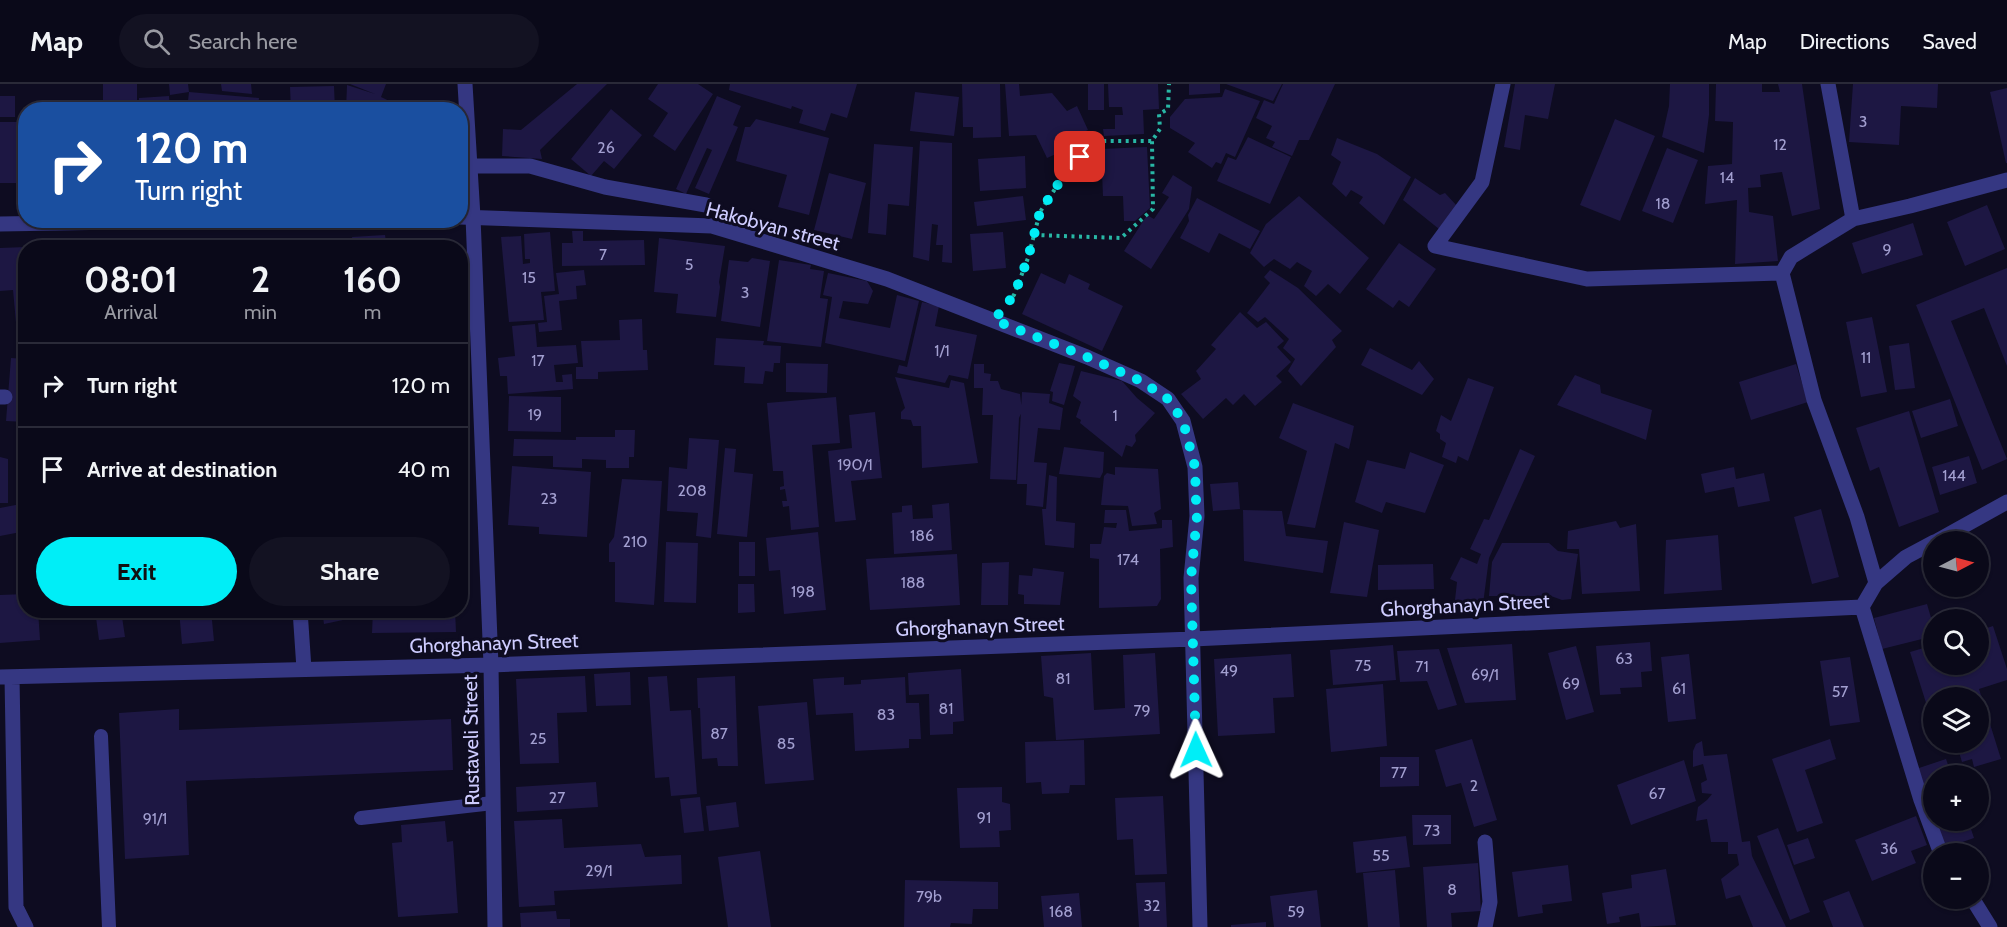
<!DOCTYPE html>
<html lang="en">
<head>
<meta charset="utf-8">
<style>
	:root { --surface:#0a0919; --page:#131222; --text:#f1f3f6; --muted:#999aa2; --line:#2a2a38; --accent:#00eef7 }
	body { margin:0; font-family:Cabin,sans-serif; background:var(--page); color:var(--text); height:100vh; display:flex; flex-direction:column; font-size:22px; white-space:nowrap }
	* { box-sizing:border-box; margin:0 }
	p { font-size:20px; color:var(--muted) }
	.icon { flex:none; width:33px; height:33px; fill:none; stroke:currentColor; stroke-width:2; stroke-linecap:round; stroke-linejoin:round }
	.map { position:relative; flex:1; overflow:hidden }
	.details { position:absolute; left:18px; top:156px; width:450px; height:378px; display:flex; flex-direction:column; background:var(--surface); border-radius:24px; box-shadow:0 2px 4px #0004,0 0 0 2px var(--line) }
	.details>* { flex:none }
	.top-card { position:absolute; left:18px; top:18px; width:450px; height:126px; border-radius:24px; box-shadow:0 2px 4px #0004,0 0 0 2px var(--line); background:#1a4fa0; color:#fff; overflow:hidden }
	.needle { width:39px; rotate:84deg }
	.fabs { position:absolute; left:1923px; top:447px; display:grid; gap:12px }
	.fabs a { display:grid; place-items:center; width:66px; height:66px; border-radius:50%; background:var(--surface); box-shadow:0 2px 4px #0004,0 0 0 2px var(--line); font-size:30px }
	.pin { position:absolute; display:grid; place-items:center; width:51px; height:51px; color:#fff; margin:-26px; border-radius:12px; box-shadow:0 3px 9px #0006 }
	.me { position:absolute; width:66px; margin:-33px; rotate:359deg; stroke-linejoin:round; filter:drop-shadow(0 0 4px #0008) }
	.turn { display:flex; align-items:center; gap:21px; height:126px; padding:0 18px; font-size:27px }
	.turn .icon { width:78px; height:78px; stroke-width:2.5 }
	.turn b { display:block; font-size:42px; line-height:51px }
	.eta { display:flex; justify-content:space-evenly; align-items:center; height:102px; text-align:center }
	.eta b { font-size:36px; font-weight:700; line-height:42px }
	.button { display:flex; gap:12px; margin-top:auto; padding:12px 18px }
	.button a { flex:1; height:69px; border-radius:36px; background:var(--accent); color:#111; font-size:24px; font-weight:700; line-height:69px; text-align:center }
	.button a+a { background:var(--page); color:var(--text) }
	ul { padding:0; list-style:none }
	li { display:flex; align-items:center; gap:18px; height:84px; padding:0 18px; border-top:2px solid var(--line) }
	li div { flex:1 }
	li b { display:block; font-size:22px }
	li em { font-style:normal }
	header { display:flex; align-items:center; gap:36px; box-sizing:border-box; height:84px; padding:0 30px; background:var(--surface); border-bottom:2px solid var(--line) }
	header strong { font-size:28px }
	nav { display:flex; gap:33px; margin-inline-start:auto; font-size:21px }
	.search { width:420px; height:54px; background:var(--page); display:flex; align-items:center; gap:15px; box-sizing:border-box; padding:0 21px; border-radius:33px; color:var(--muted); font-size:22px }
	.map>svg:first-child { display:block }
</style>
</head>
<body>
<header>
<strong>Map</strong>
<div class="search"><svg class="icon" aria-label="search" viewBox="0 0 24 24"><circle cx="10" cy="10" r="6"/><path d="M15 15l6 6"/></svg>Search here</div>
<nav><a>Map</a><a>Directions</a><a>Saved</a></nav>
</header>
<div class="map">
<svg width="2007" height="843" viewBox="0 0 2007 843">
	<rect width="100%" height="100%" fill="#0e0c21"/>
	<!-- building -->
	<path fill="#1d1743" d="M103 0H137V26H103Z
		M169 0H188L189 8 259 14 258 26H187L189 8 170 11Z
		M221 0H251L252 10 222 7Z
		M350 0H386L381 13 408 26H346L347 1 375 10Z
		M577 0H607L540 66 542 75 502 72 503 45 521 46Z
		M658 0H698L713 10 675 67 653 52 668 29 648 15Z
		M730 0H857L847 34 831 29 825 47 799 39 803 26 792 22 791 25 729 6Z
		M962 0H1000L1001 53 973 54V43H963Z
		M1005 0H1019L1020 12 1052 9 1067 27 1077 22 1088 46 1079 50 1083 58 1047 74 1036 51 1009 52Z
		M1088 0H1104V26H1088Z
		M1108 0H1158L1159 25 1143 26 1144 50 1104 52 1103 45H1115V31H1123L1122 23H1109Z
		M1189 0H1220V9L1189 11Z
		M1226 0H1282L1273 17Z
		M1283 0H1335L1309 56H1299L1292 72 1272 63 1275 58 1266 54 1272 42 1256 34 1264 16 1274 20Z
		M1515 0H1555L1548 35 1525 31 1520 66 1504 63Z
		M1670 0H1709V31L1704 69 1662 53 1669 22Z
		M1716 0H1762V8H1780L1778 0H1802L1820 125 1792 132 1782 88 1760 91 1761 103 1748 104 1749 128 1773 132 1778 177 1735 180 1737 116 1705 120 1708 82 1732 80 1733 38 1715 37Z
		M1853 0H1938L1937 24 1901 22 1899 61 1849 58Z
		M334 2 335 26H291L290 3Z
		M2007 4V79H2006L1990 8Z
		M1225 5 1260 17 1235 73 1226 69 1221 80 1216 78 1212 84 1188 68 1195 59 1170 44V33L1185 15 1222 13Z
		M915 8 959 13 954 52 910 47Z
		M0 12H15V33H0Z
		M169 12 170 26H139V14Z
		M717 12 741 22 733 41 738 43 709 110 695 104 712 66 707 64 686 110 676 105Z
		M611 25 642 51 614 85 604 77 591 92 571 75Z
		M756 35 829 54 809 131 778 123 787 91 736 77 745 43H750Z
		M1615 35 1655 52 1620 137 1580 121Z
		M0 38H26V99H0Z
		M1248 53 1291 73 1270 120 1217 97 1228 73 1236 76Z
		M1337 54 1377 70 1411 93 1384 141 1359 119 1363 113 1351 106 1346 113 1332 100 1341 78 1331 71Z
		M920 57 952 59V179L942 178 943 161H936L938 141 932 140 929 177 913 173Z
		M874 60 913 63 909 122 888 120 886 151 868 149Z
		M1147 63 1150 124 1135 137H1124L1123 112H1103L1101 65Z
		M1667 64 1698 76 1673 139 1642 127Z
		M1025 72 1026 104 980 107 978 75Z
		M829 89 866 99 852 155 814 146Z
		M1173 91 1192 103 1189 125 1151 185 1124 167 1147 131 1154 135 1169 113 1162 109Z
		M1415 94 1440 111 1445 109 1458 123 1439 145 1403 116Z
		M1023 112 1026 136 977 142 974 118Z
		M1299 112 1369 174 1340 210 1328 200 1316 212 1304 202 1312 187 1297 178 1290 185 1274 175 1264 183 1250 169 1266 140Z
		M1197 114 1260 147 1250 165 1219 149 1209 169 1180 154 1189 137 1188 131Z
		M1987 121 2005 165 1965 182 1947 138Z
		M1913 139 1923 171 1862 190 1852 159Z
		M572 147H583V157L644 156 645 181 562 182V159H573Z
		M550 148 555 207 541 208 544 236 509 238 501 153 521 152 523 180 530 179V175H525L524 150Z
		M1003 148 1006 184 973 187 970 150Z
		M385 151 387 164H353L352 153Z
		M659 154 725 162 719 198 720 203 716 233 676 229 678 210 654 208Z
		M440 158V164H401V161Z
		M1399 159 1436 185 1409 223 1399 216 1393 224 1366 205Z
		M26 163V259L18 260 13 206 0 207V164Z
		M752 174 770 177 760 243 721 237 729 176 748 178Z
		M779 176 811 181 810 185 824 187 820 214 828 215 821 263 767 257Z
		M2007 184V282L1984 224 1951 237 2007 375 1982 386 1916 221Z
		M584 186 586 201 576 202 577 215 559 217 562 246 539 248 538 239 547 238 544 212 559 210 556 189Z
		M1270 186 1298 204 1342 247 1332 256 1336 263 1301 302 1288 287 1295 275 1283 264 1289 255 1265 233 1258 238 1247 229 1270 199 1264 193Z
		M828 189 867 197 873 207 868 220 843 217 839 234 890 244 897 211 919 217 905 277 825 259 832 213 823 211Z
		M1041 189 1065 200 1069 190 1090 200 1088 205 1123 222 1102 267 1022 230Z
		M922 218 939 222 935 242 977 251 968 295 949 291 945 299 897 289 899 281 907 283Z
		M1240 228 1257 244 1266 238 1284 257 1277 263 1291 278 1276 292 1282 298 1255 322 1244 310 1233 321 1226 314 1203 335 1181 310 1201 295 1196 287 1216 265 1211 261Z
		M1872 233 1887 308 1861 313 1846 238Z
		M642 235 643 266H647L648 286 598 288V295H576V283H583L581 257 620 256 619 236Z
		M535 240 537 263 576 261 578 279 554 281 556 298H563L562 291 572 290 573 305 508 310 507 292H500L498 274 515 272 512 242Z
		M716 254 764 257 763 261 781 262 780 279H774L773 288 765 287 763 300 744 299 745 283 714 281Z
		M1909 259 1915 304 1895 306 1889 262Z
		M1370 264 1412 286 1419 277 1434 295 1422 311 1361 281Z
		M11 274 26 275V338L6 337Z
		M786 279 828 280 827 309 786 308Z
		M1059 279 1075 282 1064 321 1052 317 1053 308 1050 307Z
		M974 280H984V289L991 290 990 297H998L1001 305 1020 310 1022 327 1019 334 1016 396 990 395 993 331H982L983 304H974Z
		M1796 280 1808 318 1751 336 1739 298Z
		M1081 287 1122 297 1137 314 1155 329 1135 351 1136 357 1132 363 1126 361 1122 373 1080 339 1081 336 1076 333 1081 318 1073 312Z
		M1575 291 1600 301 1601 309 1652 326 1646 356 1557 321Z
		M895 293 949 304 951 296 964 299 978 379 922 384 921 342H913L911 336 901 335V328L905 324Z
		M1468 294 1494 303 1468 377 1458 372 1456 379 1442 373 1446 359 1440 355V350L1436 347 1441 331 1451 337Z
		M1022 308 1050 310 1049 319 1063 324 1060 346 1038 344 1034 378 1047 379 1043 423 1026 421 1027 400H1017Z
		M509 312 561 313V348L508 347Z
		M836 313 840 359 812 361 819 443 791 446 789 422 783 423 782 417H787L785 405 780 406V403L784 402 783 387H773L767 319Z
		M1950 315 1958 342 1921 354 1912 327Z
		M1293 319 1354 342 1349 365 1335 359 1315 444 1287 440 1307 367 1279 354Z
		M1909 327 1939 428 1899 443 1879 383 1870 387 1856 344Z
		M875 328 882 394 851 397 856 436 835 438 828 367 852 364 849 331Z
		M615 346H635L634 373H629V384H606V376L582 375V384L553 383V372H513L514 355 576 356V353H615Z
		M689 354 719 356 711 454 696 452 698 429 667 427 669 383 687 385Z
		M1064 363 1104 368 1103 388 1100 394 1059 390Z
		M725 364 736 365 734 388 753 390 747 453 717 450Z
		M1520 365 1535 372 1489 474 1483 520 1455 516 1457 498 1450 495 1461 473 1477 480 1481 470 1470 465 1484 435 1489 436Z
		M1410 368 1444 381 1425 429 1386 418 1382 429 1355 418 1367 376 1405 385Z
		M1969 372 1977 399 1940 411 1932 383Z
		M0 373 8 375V419H0Z
		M512 382 591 388 587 453 539 450V443L508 441Z
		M1115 383 1158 385 1161 425 1154 429 1157 440 1132 442 1128 422 1101 421 1104 392 1107 389 1115 391Z
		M1734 383 1736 395 1764 389 1770 417 1738 423 1734 403 1705 409 1701 390Z
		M1049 391 1057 393 1056 437 1075 439 1074 464 1045 461 1042 425H1046Z
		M622 395 662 397 654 521 615 518V478H609V460L614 453Z
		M1238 398 1240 425 1213 427 1210 400Z
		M26 419V447L0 452V424Z
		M949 419 952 466 894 470 892 429 902 428V422L912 421 913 435 933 434 932 421Z
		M1821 425 1839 493 1812 500 1794 433Z
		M1105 426H1126L1129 447 1162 444V436H1172L1173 463 1160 465 1161 515 1157 522 1099 524V475L1090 474V460H1101L1104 443 1116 444 1117 439H1104Z
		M1243 426 1282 427 1286 452 1328 457 1323 489 1244 477Z
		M1616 437 1620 444 1636 440 1640 507 1582 510 1579 465H1567L1568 447Z
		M1344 438 1379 446 1367 513 1330 509Z
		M818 448 826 526 784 530 780 486 769 487 766 454Z
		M1718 451 1722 506 1664 510 1666 456Z
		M666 458 698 459 696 519 664 518Z
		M739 458H755V492H739Z
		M1502 459H1549L1558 467 1578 470 1571 515 1562 516 1551 512H1489L1492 478Z
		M957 470 960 521 870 526 866 475Z
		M1009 478 1008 521H981L982 479Z
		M1433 480 1434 505 1378 506V481Z
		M1033 484 1064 488 1060 521 1024 520V511L1018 510 1019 491 1032 492Z
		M738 500H754L755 528 738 529Z
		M26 510V526H38L40 556 0 559V511Z
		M1927 520 1934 544V552L1882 565 1874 534Z
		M95 526H121L125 553 99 556Z
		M179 526H211L214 557 182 560Z
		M322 526H341L343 536 324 540Z
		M373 526H455L456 548 372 549Z
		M1993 542 2007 585V596L1979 605 2001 675 1974 683 1972 675 1962 678 1956 658H1978V614H1934L1933 641 1910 568 1934 561V580H1978V547Z
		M1650 558 1652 587 1641 588 1642 603 1620 604 1621 610 1600 611 1596 562Z
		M1512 560 1516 616 1465 619 1447 564Z
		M1393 561 1396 596 1333 601 1330 566Z
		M1576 562 1594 628 1566 636 1548 569Z
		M1439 565 1457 621 1438 626 1427 597 1400 598 1397 567Z
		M1091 569 1094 626 1125 624 1123 571 1155 569 1160 650 1056 656 1053 614 1044 612 1041 572Z
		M1291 570 1294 613 1273 614 1275 649 1218 652 1214 575Z
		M1689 570 1696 635 1668 638 1661 573Z
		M1850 573 1860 638 1830 642 1820 577Z
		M961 585 964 637 953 638V650L930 651 929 610 909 611 908 589Z
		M630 588 631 621 596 622 594 590Z
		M585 592 587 628 557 629 559 679 520 680 516 595Z
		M667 592 670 627 691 626 697 710 671 712 669 693 655 694 648 593Z
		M735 592 738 682H718L717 674 702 675 700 624H698L697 594Z
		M844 593V601L861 600V596L905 593 906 619H919L921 655H909V664L855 667 853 629 816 631 813 595Z
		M1383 600 1387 662 1331 668 1326 605Z
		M807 618 814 696 765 700 758 622Z
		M179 625V646L451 635 453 686 186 697 189 771 125 775 119 629Z
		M1472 655 1497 736 1474 743 1461 699 1446 703 1435 666Z
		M1830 655 1836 675 1805 686 1823 739 1797 748 1772 675Z
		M1084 656 1085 701H1070L1069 709 1042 710 1041 698 1026 699 1025 658Z
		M1702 657 1704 672 1727 670 1742 758 1750 757 1752 772 1786 843H1753L1740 811 1726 815 1721 795 1739 781 1737 770H1728V758H1711L1707 735 1696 737 1698 723 1707 716 1712 710 1702 709 1701 699 1707 696 1703 680 1693 683V667L1696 660Z
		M1380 673H1419V702L1380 703Z
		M1946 675 1952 692H1934V732L1916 685Z
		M1684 676 1696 717 1631 741 1617 701Z
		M596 698 598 723 517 728 516 703Z
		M1002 703V718L1010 720 1011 746 999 747 1000 763 960 764 957 704Z
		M1163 712 1167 790 1135 791 1133 755 1117 756 1115 714Z
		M700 713 704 747 684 749 680 715Z
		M736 718 739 743 709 747 706 722Z
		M1412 731H1451V760L1413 761Z
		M1916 732 1927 761 1911 767 1916 779 1872 797 1855 756Z
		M562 735 564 764 641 760 645 773 681 771 682 800 554 807 555 821 519 823 514 737Z
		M1935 736H1968L1974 754 1945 764Z
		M445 737 447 758 453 757 458 829 398 833 392 759 402 758 401 741Z
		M1778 744 1810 828 1790 836 1757 752Z
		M1406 752 1410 783 1356 789 1353 758Z
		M1808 754 1815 774 1794 781 1787 761Z
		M760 767 771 843H728L718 773Z
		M1478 779 1481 827 1451 829 1452 843H1427L1423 783Z
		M1568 781 1572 817 1542 821 1543 829 1518 833 1512 788Z
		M1666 785 1676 841 1641 843 1639 829 1619 833 1620 838 1607 840 1602 809 1632 804 1631 791Z
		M1395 786 1400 843H1368L1363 789Z
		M905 796 998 798V825H973L972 840 951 839 950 843H904Z
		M1165 798 1167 843H1139L1136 799Z
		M1317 806 1321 843H1274L1270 812Z
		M1849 807 1864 843H1833L1823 817Z
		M1079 809 1082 843H1044L1041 812Z
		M556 827 557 835H570V843H521L520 829Z
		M1266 838V843H1231V841Z"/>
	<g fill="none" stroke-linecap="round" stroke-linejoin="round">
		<!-- path -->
		<path stroke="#28b7a5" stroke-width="4" stroke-dasharray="3 4.5" stroke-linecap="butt" d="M1034 151 1121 154 1153 125 1152 57
			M1008 218 1014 211 1028 174 1040 128 1066 88 1094 57H1152L1160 45 1159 30 1168 25 1169 0"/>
		<!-- service -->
		<path stroke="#353782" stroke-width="14" d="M101 652 109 843
			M361 734 493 719"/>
		<!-- minor -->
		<path stroke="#353782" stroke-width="15" d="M465 0 473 133 491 581 495 843
			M1503 0 1482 98 1435 162 1587 195 1782 189
			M1828 0 1853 135
			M468 82H530L605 103 706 121
			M460 133 712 142 887 195 1087 273 1141 297 1168 315 1183 337 1195 383 1197 432 1191 494 1200 843
			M0 140 239 136
			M0 313H5
			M1935 458 2007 418
			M1876 499 1857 433 1814 316 1782 189 1791 173 1853 135 1910 122 2007 96
			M1862 523 1921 716 1941 770
			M300 526 304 585
			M0 593 491 581 1193 555 1862 523 1876 499 1906 473 1934 458
			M12 593 16 823 26 843
			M1485 758 1490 818 1485 843
			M1972 814 1990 843"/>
	</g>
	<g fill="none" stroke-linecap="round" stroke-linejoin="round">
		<!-- route -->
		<path stroke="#00eef7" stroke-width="10" stroke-dasharray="0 18" d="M1080 73 1066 88 1040 128 1028 174 1014 211 994 236 1087 273 1141 297 1168 315 1183 337 1195 383 1196 416 1197 432 1191 494 1196 666"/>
	</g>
	<g text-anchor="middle" stroke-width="6" stroke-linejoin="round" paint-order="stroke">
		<!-- number labels -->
		<g font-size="16" fill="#a29fd0">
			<text x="1863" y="43">3</text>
			<text x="1780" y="66">12</text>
			<text x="606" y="69">26</text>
			<text x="1727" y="99">14</text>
			<text x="1663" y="125">18</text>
			<text x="1887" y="171">9</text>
			<text x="603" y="176">7</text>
			<text x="689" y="186">5</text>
			<text x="529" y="199">15</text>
			<text x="745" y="214">3</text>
			<text x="942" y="272">1/1</text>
			<text x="1866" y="279">11</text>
			<text x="538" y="282">17</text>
			<text x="535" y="336">19</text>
			<text x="1115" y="337">1</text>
			<text x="855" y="386">190/1</text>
			<text x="1954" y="397">144</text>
			<text x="692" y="412">208</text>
			<text x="549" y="420">23</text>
			<text x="922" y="457">186</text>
			<text x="635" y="463">210</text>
			<text x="1128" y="481">174</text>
			<text x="913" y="504">188</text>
			<text x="803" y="513">198</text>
			<text x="1624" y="580">63</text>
			<text x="1363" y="587">75</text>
			<text x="1422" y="588">71</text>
			<text x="1229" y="592">49</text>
			<text x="1485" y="596">69/1</text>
			<text x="1063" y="600">81</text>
			<text x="1571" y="605">69</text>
			<text x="1679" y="610">61</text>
			<text x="1840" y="613">57</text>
			<text x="946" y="630">81</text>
			<text x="1142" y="632">79</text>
			<text x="886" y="636">83</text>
			<text x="719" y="655">87</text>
			<text x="538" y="660">25</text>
			<text x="786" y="665">85</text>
			<text x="1399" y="694">77</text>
			<text x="1474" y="707">2</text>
			<text x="1657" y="715">67</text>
			<text x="557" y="719">27</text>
			<text x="984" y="739">91</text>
			<text x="155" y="740">91/1</text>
			<text x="1432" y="752">73</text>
			<text x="1889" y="770">36</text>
			<text x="1381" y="777">55</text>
			<text x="599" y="792">29/1</text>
			<text x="1452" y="811">8</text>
			<text x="929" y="818">79b</text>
			<text x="1152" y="827">32</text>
			<text x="1061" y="833">168</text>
			<text x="1296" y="833">59</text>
		</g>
		<!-- street labels -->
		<g font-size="20" fill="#ceccff" stroke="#0e0c21">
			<text transform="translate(773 142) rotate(15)" y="7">Hakobyan street</text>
			<text transform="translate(1465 521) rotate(-3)" y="7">Ghorghanayn Street</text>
			<text transform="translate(980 542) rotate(-2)" y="7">Ghorghanayn Street</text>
			<text transform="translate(494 559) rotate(-2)" y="7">Ghorghanayn Street</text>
			<text transform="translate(471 656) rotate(-91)" y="7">Rustaveli Street</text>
		</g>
	</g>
</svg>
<div class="fabs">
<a><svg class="needle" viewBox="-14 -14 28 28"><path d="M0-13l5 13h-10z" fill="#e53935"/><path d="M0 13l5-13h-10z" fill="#999aa2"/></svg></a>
<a><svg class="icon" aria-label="search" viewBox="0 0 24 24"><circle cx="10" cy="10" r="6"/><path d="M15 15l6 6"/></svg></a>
<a><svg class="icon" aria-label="layers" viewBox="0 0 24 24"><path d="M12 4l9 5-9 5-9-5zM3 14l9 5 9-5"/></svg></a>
<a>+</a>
<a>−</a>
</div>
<div class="pin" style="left:1080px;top:73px;background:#d93025"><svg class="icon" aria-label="arrive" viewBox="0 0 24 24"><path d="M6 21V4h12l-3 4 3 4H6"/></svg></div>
<svg class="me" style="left:1196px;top:666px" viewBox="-20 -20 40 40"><path d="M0-17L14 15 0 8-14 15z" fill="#00eef7" stroke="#fff" stroke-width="4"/></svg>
<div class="top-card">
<div class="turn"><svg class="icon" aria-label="right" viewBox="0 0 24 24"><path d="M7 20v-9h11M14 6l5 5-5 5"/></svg><div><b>120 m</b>Turn right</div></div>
</div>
<section class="details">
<div class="eta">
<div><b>08:01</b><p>Arrival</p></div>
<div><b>2</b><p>min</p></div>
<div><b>160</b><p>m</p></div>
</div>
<ul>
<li><svg class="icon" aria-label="right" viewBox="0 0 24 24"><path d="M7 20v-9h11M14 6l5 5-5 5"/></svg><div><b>Turn right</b></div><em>120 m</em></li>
<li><svg class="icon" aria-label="arrive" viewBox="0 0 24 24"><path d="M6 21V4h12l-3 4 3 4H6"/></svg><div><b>Arrive at destination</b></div><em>40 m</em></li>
</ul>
<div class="button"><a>Exit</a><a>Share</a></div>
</section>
</div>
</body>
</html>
